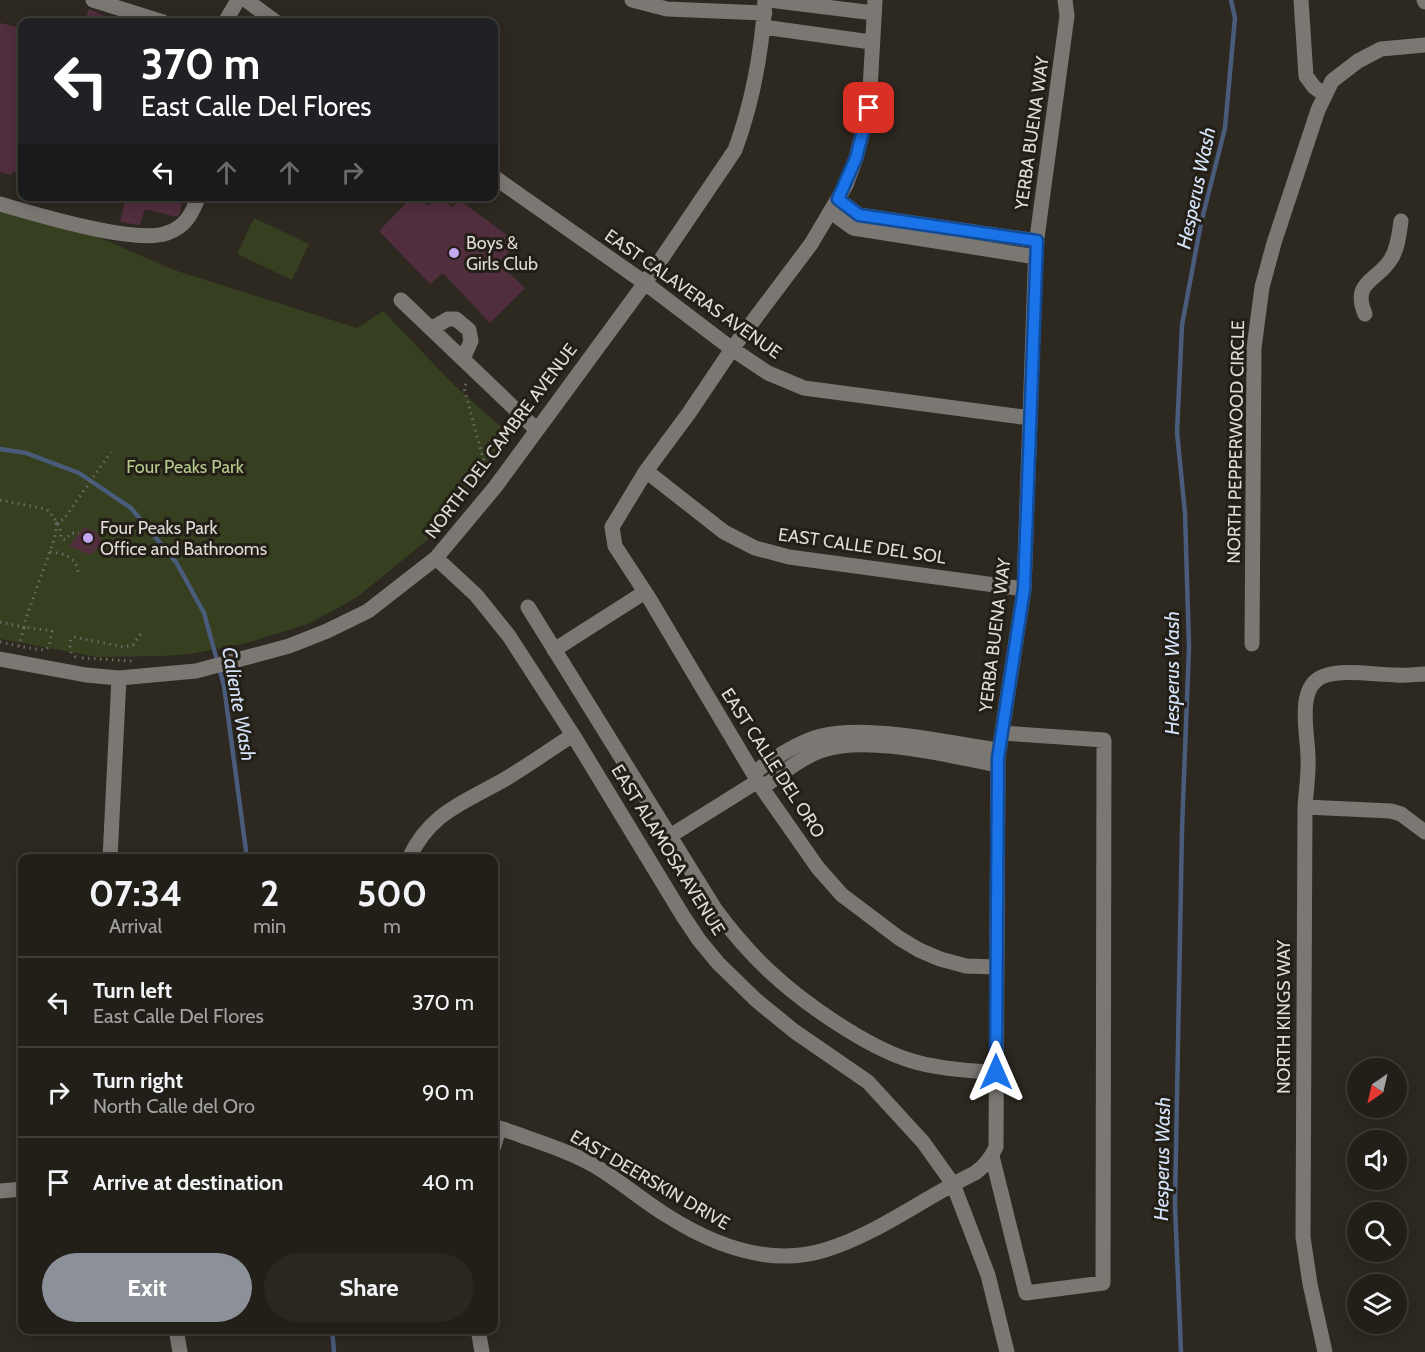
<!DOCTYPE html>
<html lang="en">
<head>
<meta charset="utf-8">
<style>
	:root { --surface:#221e18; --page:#2a2721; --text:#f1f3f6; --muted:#a2a2a2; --line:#3f3c37; --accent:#8c9099 }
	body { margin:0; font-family:Cabin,sans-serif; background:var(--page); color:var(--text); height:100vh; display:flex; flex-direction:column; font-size:22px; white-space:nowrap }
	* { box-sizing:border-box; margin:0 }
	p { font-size:20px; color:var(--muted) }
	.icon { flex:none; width:33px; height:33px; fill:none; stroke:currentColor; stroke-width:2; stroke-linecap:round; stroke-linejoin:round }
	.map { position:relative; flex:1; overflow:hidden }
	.drawer { position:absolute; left:18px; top:854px; width:480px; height:480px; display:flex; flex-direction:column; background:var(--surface); border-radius:12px; box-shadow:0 3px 15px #0003,0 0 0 2px var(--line) }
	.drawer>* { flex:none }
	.hud { position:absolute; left:18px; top:18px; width:480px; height:183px; border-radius:12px; box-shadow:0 3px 15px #0003,0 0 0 2px var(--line); background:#202124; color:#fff; overflow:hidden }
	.needle { width:39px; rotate:214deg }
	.fabs { position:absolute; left:1347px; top:1058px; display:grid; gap:12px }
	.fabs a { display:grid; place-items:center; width:60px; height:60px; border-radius:50%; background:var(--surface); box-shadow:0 3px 15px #0003,0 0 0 2px var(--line); font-size:30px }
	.pin { position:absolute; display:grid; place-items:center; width:51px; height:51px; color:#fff; margin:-26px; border-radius:12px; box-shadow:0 3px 9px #0006 }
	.me { position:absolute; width:66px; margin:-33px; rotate:0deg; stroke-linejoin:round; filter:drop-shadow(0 0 4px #0008) }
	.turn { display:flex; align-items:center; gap:21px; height:126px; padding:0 24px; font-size:27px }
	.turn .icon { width:78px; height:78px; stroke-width:2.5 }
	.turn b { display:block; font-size:42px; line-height:51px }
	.lanes { display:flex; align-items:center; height:57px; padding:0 24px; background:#0003; justify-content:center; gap:30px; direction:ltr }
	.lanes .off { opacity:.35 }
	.eta { display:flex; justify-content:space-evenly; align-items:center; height:102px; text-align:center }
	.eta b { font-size:36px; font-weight:700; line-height:42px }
	.primary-button { display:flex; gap:12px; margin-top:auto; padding:12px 24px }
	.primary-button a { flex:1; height:69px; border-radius:36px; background:var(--accent); color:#fff; font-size:24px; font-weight:700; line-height:69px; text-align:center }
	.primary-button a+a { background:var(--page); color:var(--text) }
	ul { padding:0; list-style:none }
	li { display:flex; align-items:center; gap:18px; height:90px; padding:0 24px; border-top:2px solid var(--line) }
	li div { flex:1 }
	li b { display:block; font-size:22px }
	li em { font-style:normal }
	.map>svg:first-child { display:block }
</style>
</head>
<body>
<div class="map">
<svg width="1425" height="1352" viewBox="0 0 1425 1352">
	<rect width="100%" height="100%" fill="#2d2820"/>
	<!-- green -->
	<path fill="#364020" d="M0 209 96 236 174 270 357 328 383 311 452 383 512 437 461 503 426 541 356 598 308 624 247 643 190 654 164 656 97 657 0 639Z
		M254 218 309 244 292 280 237 254Z"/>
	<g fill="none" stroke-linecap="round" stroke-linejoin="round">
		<!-- stream -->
		<path stroke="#495c7b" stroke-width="4.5" d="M0 449 26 453 79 473 131 508 176 562 204 613 224 686 247 858
			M332 1329 334 1352
			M1181 1352 1175 1205 1182 829 1189 647 1185 513 1177 432 1182 325 1201 223 1225 128 1235 18 1231 0"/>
	</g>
	<!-- building -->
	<path fill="#512e3d" d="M89 9 92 10 118 22H84Z
		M0 23 22 28V174L12 171V175L0 172Z
		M126 196H183L180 213 176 217 145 209 140 225 120 222Z
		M413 196H418L428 206 438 197 453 207 459 200 518 243 499 263 525 288 490 323 443 273 430 284 379 231Z
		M84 528 96 532 102 542 91 555 69 546Z"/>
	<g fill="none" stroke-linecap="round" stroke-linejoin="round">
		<!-- path -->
		<path stroke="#6e6963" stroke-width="3" stroke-dasharray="1.5 4.5" stroke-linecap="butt" d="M466 384 464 388 487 473 486 474
			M0 500 46 509C53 514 54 521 60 526L61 538 65 540 71 533H79
			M56 523 64 519 111 452
			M50 552C63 553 77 557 78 572
			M0 622 24 627 25 621 54 540 56 531V523
			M0 642C15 645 30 649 45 650L49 647 52 631 24 627 19 646
			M76 657C69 654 69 645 71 639L74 637 124 647 133 645 142 632
			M82 658 133 661"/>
		<!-- minor -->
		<path stroke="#7b7773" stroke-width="15" d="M93 0 163 22
			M246 0 276 22
			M632 0 667 9 765 13
			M769 0 874 13
			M875 0 869 108 856 158 846 185 811 244 732 349 689 413 646 471 612 527 615 546 649 598 762 788 818 868 842 895 899 938 919 950 940 959 966 966 996 967
			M1301 0 1306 76 1314 87 1325 95
			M1424 0 1425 2
			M225 22 238 0
			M763 27 871 42
			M494 177 645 283 732 349 768 373 804 388 1030 418
			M838 199 859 215 1037 241
			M0 204C35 214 136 245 167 233 186 227 192 213 199 196
			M831 212 853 228 1036 257
			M401 300 537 430
			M1365 314C1351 281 1378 281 1391 259 1398 248 1399 234 1401 221
			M431 329 448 319H456L469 330 471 341 463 359
			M646 471 724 532 755 548 789 557 1024 589
			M436 558 476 595 509 636 573 735 683 916 699 940 718 963 756 1000 794 1031 868 1082 923 1142 953 1184 988 1275 1007 1352
			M528 607 715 909C750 957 786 990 835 1022 858 1037 883 1052 909 1060 937 1069 967 1070 996 1073
			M1252 644 1254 348 1262 287 1274 243 1318 110 1332 81 1358 61 1381 49 1425 45
			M554 650 645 592
			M0 659 86 675 119 678 196 671 289 646 327 631 368 611 436 558 496 486 645 283 735 150C752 104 762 49 765 0
			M753 773C772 760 799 741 821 736 869 724 949 743 999 750
			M762 788C780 775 799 759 820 751 867 734 949 756 998 765
			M1305 807 1391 811 1401 814 1425 832
			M670 836 758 781
			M110 858 119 678
			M409 858C431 811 466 802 507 778 530 764 551 749 573 735
			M494 1127C505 1129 517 1134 528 1138 551 1146 574 1154 595 1166 620 1181 642 1200 666 1215 713 1245 770 1267 825 1250 878 1234 925 1197 975 1173 985 1166 991 1158 996 1147L998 758 1024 589 1036 245 1067 16 1065 0
			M494 1146 499 1128
			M992 1156 1026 1293 1103 1283 1104 740 1002 733
			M0 1191 22 1189
			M176 1329 180 1352
			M478 1329 482 1352
			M1325 1352 1310 1284 1303 1237 1305 807C1306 791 1309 773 1308 757 1308 735 1295 686 1324 676 1344 669 1376 675 1397 675 1407 676 1416 674 1425 674"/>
	</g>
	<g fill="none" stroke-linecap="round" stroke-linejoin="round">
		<defs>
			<path id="route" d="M869 108 856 158 838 199 859 215 1037 241 1024 589 998 758 996 1072"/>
		</defs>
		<!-- route casing -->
		<use href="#route" stroke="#114b97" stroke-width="15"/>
		<!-- route -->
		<use href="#route" stroke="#1a73e8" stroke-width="10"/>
	</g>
	<!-- markers -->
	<g fill="#c4a7f1" stroke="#231e16" stroke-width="2">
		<circle cx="454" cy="253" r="6"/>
		<circle cx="88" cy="538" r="6"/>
	</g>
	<g text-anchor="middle" stroke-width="6" stroke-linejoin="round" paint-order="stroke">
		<!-- street labels -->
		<g font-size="18" fill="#dfdbd6" stroke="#231e16">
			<text transform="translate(1032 133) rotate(-82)" y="6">YERBA BUENA WAY</text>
			<text transform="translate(693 294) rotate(35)" y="6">EAST CALAVERAS AVENUE</text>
			<text transform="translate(501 441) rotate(-53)" y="6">NORTH DEL CAMBRE AVENUE</text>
			<text transform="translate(1236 442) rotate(-89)" y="6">NORTH PEPPERWOOD CIRCLE</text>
			<text transform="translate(862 546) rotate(8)" y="6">EAST CALLE DEL SOL</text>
			<text transform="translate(995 635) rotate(-83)" y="6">YERBA BUENA WAY</text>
			<text transform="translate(773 763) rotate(57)" y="6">EAST CALLE DEL ORO</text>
			<text transform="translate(668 850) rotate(58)" y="6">EAST ALAMOSA AVENUE</text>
			<text transform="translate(1284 1017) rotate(-90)" y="6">NORTH KINGS WAY</text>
			<text transform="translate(650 1180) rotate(30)" y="6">EAST DEERSKIN DRIVE</text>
		</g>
		<!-- poi labels -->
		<g font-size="18" fill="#dfdbd6" stroke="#231e16" text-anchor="start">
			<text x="466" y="249">Boys &amp;<tspan x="466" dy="21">Girls Club</tspan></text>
			<text x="100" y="534">Four Peaks Park<tspan x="100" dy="21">Office and Bathrooms</tspan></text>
		</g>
		<!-- park labels -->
		<g font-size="18" fill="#b5ca8d" stroke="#231e16">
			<text x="185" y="473">Four Peaks Park</text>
		</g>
		<!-- water labels -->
		<g font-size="20" font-style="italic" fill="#d5e4fa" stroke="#231e16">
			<text transform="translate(1196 188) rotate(-78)" y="7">Hesperus Wash</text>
			<text transform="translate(1172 673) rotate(-90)" y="7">Hesperus Wash</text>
			<text transform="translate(239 704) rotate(80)" y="7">Caliente Wash</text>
			<text transform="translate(1162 1159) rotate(-89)" y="7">Hesperus Wash</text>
		</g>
	</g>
</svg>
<div class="fabs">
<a><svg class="needle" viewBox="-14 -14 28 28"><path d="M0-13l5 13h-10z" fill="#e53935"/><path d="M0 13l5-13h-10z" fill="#a2a2a2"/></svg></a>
<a><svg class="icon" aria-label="sound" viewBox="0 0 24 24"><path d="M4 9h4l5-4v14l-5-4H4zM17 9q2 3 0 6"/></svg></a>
<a><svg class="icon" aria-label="search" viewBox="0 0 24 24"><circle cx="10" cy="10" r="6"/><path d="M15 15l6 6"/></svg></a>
<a><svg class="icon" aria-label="layers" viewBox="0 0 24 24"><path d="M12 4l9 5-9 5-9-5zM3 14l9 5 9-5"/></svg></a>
</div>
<div class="pin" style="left:869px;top:108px;background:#d93025"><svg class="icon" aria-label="arrive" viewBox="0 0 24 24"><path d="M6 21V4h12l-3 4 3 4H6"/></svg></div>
<svg class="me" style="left:996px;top:1072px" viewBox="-20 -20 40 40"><path d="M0-17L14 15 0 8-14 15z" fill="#1a73e8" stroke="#fff" stroke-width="4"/></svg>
<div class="hud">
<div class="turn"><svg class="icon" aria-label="left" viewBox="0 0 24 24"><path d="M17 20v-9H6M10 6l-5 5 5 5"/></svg><div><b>370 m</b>East Calle Del Flores</div></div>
<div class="lanes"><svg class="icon" aria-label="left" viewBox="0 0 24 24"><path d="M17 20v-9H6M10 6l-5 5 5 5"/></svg><svg class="icon off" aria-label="ahead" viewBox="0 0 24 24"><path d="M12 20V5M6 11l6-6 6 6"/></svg><svg class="icon off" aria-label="ahead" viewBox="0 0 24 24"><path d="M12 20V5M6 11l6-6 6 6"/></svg><svg class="icon off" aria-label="right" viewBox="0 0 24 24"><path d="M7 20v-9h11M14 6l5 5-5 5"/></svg></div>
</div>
<section class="drawer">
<div class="eta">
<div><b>07:34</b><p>Arrival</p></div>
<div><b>2</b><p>min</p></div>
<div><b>500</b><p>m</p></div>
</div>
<ul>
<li><svg class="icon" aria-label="left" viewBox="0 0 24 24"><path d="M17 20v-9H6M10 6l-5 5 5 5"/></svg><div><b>Turn left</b><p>East Calle Del Flores</p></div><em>370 m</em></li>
<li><svg class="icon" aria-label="right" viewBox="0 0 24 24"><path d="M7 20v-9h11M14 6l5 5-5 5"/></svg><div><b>Turn right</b><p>North Calle del Oro</p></div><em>90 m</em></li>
<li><svg class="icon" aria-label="arrive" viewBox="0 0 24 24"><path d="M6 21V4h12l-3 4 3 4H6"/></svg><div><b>Arrive at destination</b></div><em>40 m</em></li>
</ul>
<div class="primary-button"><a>Exit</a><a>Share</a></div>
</section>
</div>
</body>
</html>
